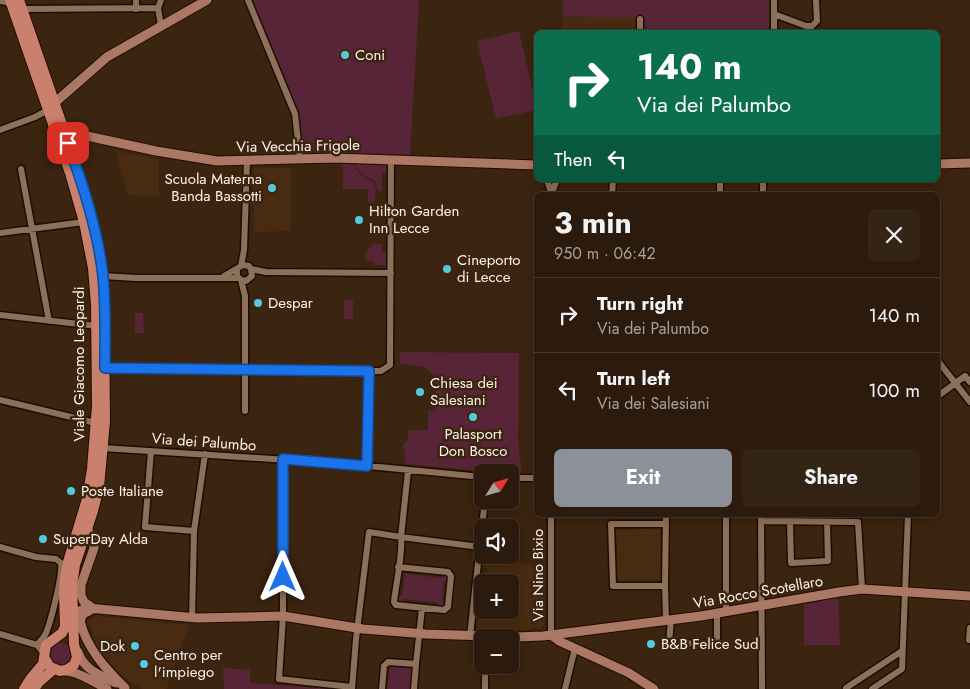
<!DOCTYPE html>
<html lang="en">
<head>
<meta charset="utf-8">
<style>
	:root { --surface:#2c1b0c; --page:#342415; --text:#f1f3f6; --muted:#a6a19d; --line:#48392d; --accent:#8c9099 }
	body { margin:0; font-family:Jost,sans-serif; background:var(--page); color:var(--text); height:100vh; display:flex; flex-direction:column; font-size:19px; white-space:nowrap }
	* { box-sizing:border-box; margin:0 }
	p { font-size:16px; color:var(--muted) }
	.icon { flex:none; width:28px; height:28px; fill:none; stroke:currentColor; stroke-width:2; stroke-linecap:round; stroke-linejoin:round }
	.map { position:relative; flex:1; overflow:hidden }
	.side { position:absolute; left:534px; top:192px; width:406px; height:325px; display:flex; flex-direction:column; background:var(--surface); border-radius:8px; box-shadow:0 2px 12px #0003,0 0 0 1px var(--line) }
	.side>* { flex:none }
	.hud { position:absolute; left:534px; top:30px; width:406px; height:152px; border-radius:8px; box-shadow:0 2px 12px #0003,0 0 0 1px var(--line); background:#0b6e4f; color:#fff; overflow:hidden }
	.needle { width:32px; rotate:53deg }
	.tools { position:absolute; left:474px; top:464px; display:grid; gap:10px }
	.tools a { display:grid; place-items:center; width:45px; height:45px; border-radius:8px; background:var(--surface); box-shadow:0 2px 12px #0003,0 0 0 1px var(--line); font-size:25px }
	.pin { position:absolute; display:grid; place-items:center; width:42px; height:42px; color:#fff; margin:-21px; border-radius:10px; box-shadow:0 2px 8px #0006 }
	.me { position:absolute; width:55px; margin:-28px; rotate:0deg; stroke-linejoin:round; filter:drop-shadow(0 0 4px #0008) }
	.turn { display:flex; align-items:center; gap:18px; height:105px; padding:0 20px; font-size:22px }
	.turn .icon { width:65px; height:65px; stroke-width:2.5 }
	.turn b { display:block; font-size:35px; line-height:42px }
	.then { display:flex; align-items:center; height:48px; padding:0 20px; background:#0003; gap:10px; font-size:19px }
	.round { display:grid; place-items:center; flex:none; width:52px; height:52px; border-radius:8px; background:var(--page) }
	.head { display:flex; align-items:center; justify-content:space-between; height:85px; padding:0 20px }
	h1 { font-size:30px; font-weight:700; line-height:38px }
	.action { display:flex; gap:10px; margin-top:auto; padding:10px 20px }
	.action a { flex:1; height:58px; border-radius:8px; background:var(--accent); color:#fff; font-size:20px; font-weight:700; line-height:58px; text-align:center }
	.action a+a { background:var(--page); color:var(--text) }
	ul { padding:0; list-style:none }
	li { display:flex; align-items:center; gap:15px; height:75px; padding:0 20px; border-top:1px solid var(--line) }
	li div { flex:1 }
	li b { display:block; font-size:19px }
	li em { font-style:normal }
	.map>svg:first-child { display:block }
</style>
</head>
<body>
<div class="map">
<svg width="970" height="689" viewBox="0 0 970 689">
	<rect width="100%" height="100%" fill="#3b2410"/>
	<!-- built -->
	<path fill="#482b11" d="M563 16 636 18 635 32H563Z
		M116 151 159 160V196L127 195Z
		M254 168H291V231L254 232Z
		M660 528 661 580H618L616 530Z
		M486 560 543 566 544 627 524 630 477 628 480 608 482 607V610H510V582H486L487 570 485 567Z
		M95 616 189 625 166 689H142L129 681 118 672 99 650 94 639 89 622Z"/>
	<!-- green -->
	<path fill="#572537" d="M250 0H419L410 155 302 151 298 115Z
		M563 0H769V32H635L636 18 563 16Z
		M519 31 536 104V110L496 119 477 41Z
		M343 163H353C356 171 365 180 374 182L376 190 374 202 368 203V189H343Z
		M354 163 386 165V173H382V192L377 189 375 180C367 179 357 171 354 163Z
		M373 244H382V253H386V265H373V261H365L366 251Z
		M344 300H353V319H344Z
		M135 313H143L144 333H135Z
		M400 352 519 353 518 443 522 473 520 471H517V474L405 464V449H402L406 441H408V430H428V411H435C436 397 440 374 424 367 417 365 408 365 400 364Z
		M402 570 409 571 407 574 442 578 445 575H447V582L444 581 442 602 445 604V606H437L438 603 404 599 401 602H399L398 595 402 596 405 575 401 573Z
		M838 595 840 645H804V604L817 602Z
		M50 654a11 11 0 1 1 22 0a11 11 0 1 1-22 0Z
		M390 666 413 669 411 689H387Z
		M223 668 250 670V683L332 689H224Z"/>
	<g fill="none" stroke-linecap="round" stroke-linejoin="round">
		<defs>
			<path id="street" d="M136 0V9
				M161 0 158 8 161 26
				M248 0 295 114 300 159
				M0 1 11 3 23 9 158 8
				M774 14 806 26H812L817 21 816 0
				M640 32V19
				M774 32V0
				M0 130 35 117 48 110
				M21 169 49 321
				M547 180 552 195
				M552 192 557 180
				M612 195 613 180
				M720 195V180
				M763 195V180
				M0 233 84 222
				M241 266 244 250 247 161
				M251 269 266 272 391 273
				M103 276 136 278H238
				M224 276 243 265 249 266 251 269 252 276 246 281 241 280 237 276V270
				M241 280 245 296V411
				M0 315 97 326
				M938 361 970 402
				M103 368 369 371H381L390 365 391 160
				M938 396 965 376 970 382
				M0 400 96 423
				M103 448 348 464 482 477
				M151 451 145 527 194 531
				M283 459V616L279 679 352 687
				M367 466 369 371
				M510 478H536
				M551 515V635
				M726 515V611
				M761 515 762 689
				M761 521 858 522 862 589
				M790 522 791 563 828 561 827 522
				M0 547 36 557 56 559 61 563C63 574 51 621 46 633 44 638 40 641 37 645L44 654
				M398 567 448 572 451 576 448 607 444 610 396 605 394 602C396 583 403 554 401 537L480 547
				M665 586H613L611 524H666
				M192 618 194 531 205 454
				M671 619 669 644 717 643V612
				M666 620 665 586 666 515
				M0 634 37 645
				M470 636 485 500
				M969 640 970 628
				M416 664 422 608
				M352 689 356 639 369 532 401 537 408 471
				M382 689 384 666 388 662 416 664 414 689
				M485 689V665
				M565 689 575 648
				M847 689 846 688 902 651
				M872 689 902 669 908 515"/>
			<path id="secondary" d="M51 106 107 57 207 0
				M64 131 156 151 217 161 336 158 536 165
				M938 164 970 163
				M87 528 94 543V548L81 585V595L84 602 94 609
				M89 611 83 614 80 621C87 649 106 669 125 688
				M73 620 79 611 88 608 197 618 283 616 363 629 426 634 515 637 543 636 701 616 839 592 862 589 970 596
				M551 635 559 641 629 673 654 689
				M78 652C84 670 100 675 116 683
				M63 671C78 671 94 682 107 689"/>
			<path id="primary" d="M10 0 70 173 84 222 93 268 96 305 97 406 92 469 87 499 68 562 65 578 64 593 65 627 62 633 46 645 43 664 31 678 24 689
				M19 0 77 168 95 232 103 276 104 314 105 421 99 487 93 511 75 565 72 585 74 644 77 657 74 665 68 669 60 671 50 667 44 657
				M34 689 39 682 54 669"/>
		</defs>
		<!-- street casing -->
		<use href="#street" stroke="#210c00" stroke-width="9"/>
		<!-- secondary casing -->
		<use href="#secondary" stroke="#210c00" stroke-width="11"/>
		<!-- primary casing -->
		<use href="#primary" stroke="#210c00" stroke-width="12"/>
		<!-- street -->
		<use href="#street" stroke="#8b705a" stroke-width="6"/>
		<!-- secondary -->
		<use href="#secondary" stroke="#aa7864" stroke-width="9"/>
		<!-- primary -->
		<use href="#primary" stroke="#c9806d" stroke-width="10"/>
	</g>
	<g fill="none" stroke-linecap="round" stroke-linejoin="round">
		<defs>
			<path id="route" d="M68 143C83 185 98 231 103 276 106 306 105 338 105 368L369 371 367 466 283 459V577"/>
		</defs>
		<!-- route casing -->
		<use href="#route" stroke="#114b97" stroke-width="12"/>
		<!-- route -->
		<use href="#route" stroke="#1a73e8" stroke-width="9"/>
	</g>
	<!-- markers -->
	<g fill="#56c9e0" stroke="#3b2410" stroke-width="2">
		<circle cx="345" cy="55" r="5"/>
		<circle cx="272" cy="188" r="5"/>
		<circle cx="359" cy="220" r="5"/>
		<circle cx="447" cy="269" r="5"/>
		<circle cx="258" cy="303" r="5"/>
		<circle cx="420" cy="392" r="5"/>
		<circle cx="473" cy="417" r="5"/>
		<circle cx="71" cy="491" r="5"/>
		<circle cx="43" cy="539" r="5"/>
		<circle cx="651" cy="644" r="5"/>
		<circle cx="135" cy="646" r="5"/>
		<circle cx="144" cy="664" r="5"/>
	</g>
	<g text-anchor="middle" stroke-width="5" stroke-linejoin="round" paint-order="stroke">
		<!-- poi labels -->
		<g font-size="15" fill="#fff2e8" stroke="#3b2410" text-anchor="start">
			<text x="355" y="60">Coni</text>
			<text x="262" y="184" text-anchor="end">Scuola Materna<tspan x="262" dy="17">Banda Bassotti</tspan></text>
			<text x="369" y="216">Hilton Garden<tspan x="369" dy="17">Inn Lecce</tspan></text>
			<text x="457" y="265">Cineporto<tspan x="457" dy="17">di Lecce</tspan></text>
			<text x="268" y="308">Despar</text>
			<text x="430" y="388">Chiesa dei<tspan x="430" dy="17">Salesiani</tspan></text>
			<text x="473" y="439" text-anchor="middle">Palasport<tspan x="473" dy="17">Don Bosco</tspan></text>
			<text x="81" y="496">Poste Italiane</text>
			<text x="53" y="544">SuperDay Alda</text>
			<text x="661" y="649">B&amp;B Felice Sud</text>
			<text x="125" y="651" text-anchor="end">Dok</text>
			<text x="154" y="660">Centro per<tspan x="154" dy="17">l'impiego</tspan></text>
		</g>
		<!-- street labels -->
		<g font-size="15" fill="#fff2e8" stroke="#3b2410">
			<text transform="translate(298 146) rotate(-1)" y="5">Via Vecchia Frigole</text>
			<text transform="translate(79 364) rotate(-90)" y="5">Viale Giacomo Leopardi</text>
			<text transform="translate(204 442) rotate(4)" y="5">Via dei Palumbo</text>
			<text transform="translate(538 575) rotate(-90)" y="5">Via Nino Bixio</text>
			<text transform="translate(758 592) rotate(-10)" y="5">Via Rocco Scotellaro</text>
		</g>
	</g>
</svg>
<div class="tools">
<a><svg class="needle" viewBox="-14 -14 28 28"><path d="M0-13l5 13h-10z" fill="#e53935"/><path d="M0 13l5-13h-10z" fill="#a6a19d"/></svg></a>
<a><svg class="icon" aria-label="sound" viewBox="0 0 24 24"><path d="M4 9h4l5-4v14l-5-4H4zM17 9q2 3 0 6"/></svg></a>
<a>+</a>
<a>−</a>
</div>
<div class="pin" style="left:68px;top:143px;background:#d93025"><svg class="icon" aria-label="arrive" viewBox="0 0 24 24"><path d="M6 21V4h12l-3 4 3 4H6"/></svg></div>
<svg class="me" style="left:283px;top:577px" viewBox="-20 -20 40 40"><path d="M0-17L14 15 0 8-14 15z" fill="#1a73e8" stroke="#fff" stroke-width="4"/></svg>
<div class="hud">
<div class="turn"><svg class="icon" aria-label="right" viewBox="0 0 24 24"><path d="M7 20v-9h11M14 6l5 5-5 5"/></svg><div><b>140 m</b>Via dei Palumbo</div></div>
<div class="then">Then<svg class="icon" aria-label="left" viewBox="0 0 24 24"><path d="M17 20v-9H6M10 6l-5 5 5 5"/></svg></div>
</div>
<section class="side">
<div class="head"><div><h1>3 min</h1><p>950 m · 06:42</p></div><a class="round"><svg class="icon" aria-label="close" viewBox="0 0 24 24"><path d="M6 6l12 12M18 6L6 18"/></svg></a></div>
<ul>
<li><svg class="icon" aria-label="right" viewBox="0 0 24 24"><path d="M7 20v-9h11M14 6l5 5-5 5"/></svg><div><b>Turn right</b><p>Via dei Palumbo</p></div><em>140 m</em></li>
<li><svg class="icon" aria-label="left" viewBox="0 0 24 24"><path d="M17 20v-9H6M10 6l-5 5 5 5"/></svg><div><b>Turn left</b><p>Via dei Salesiani</p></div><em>100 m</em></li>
</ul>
<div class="action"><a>Exit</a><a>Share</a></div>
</section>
</div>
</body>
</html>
